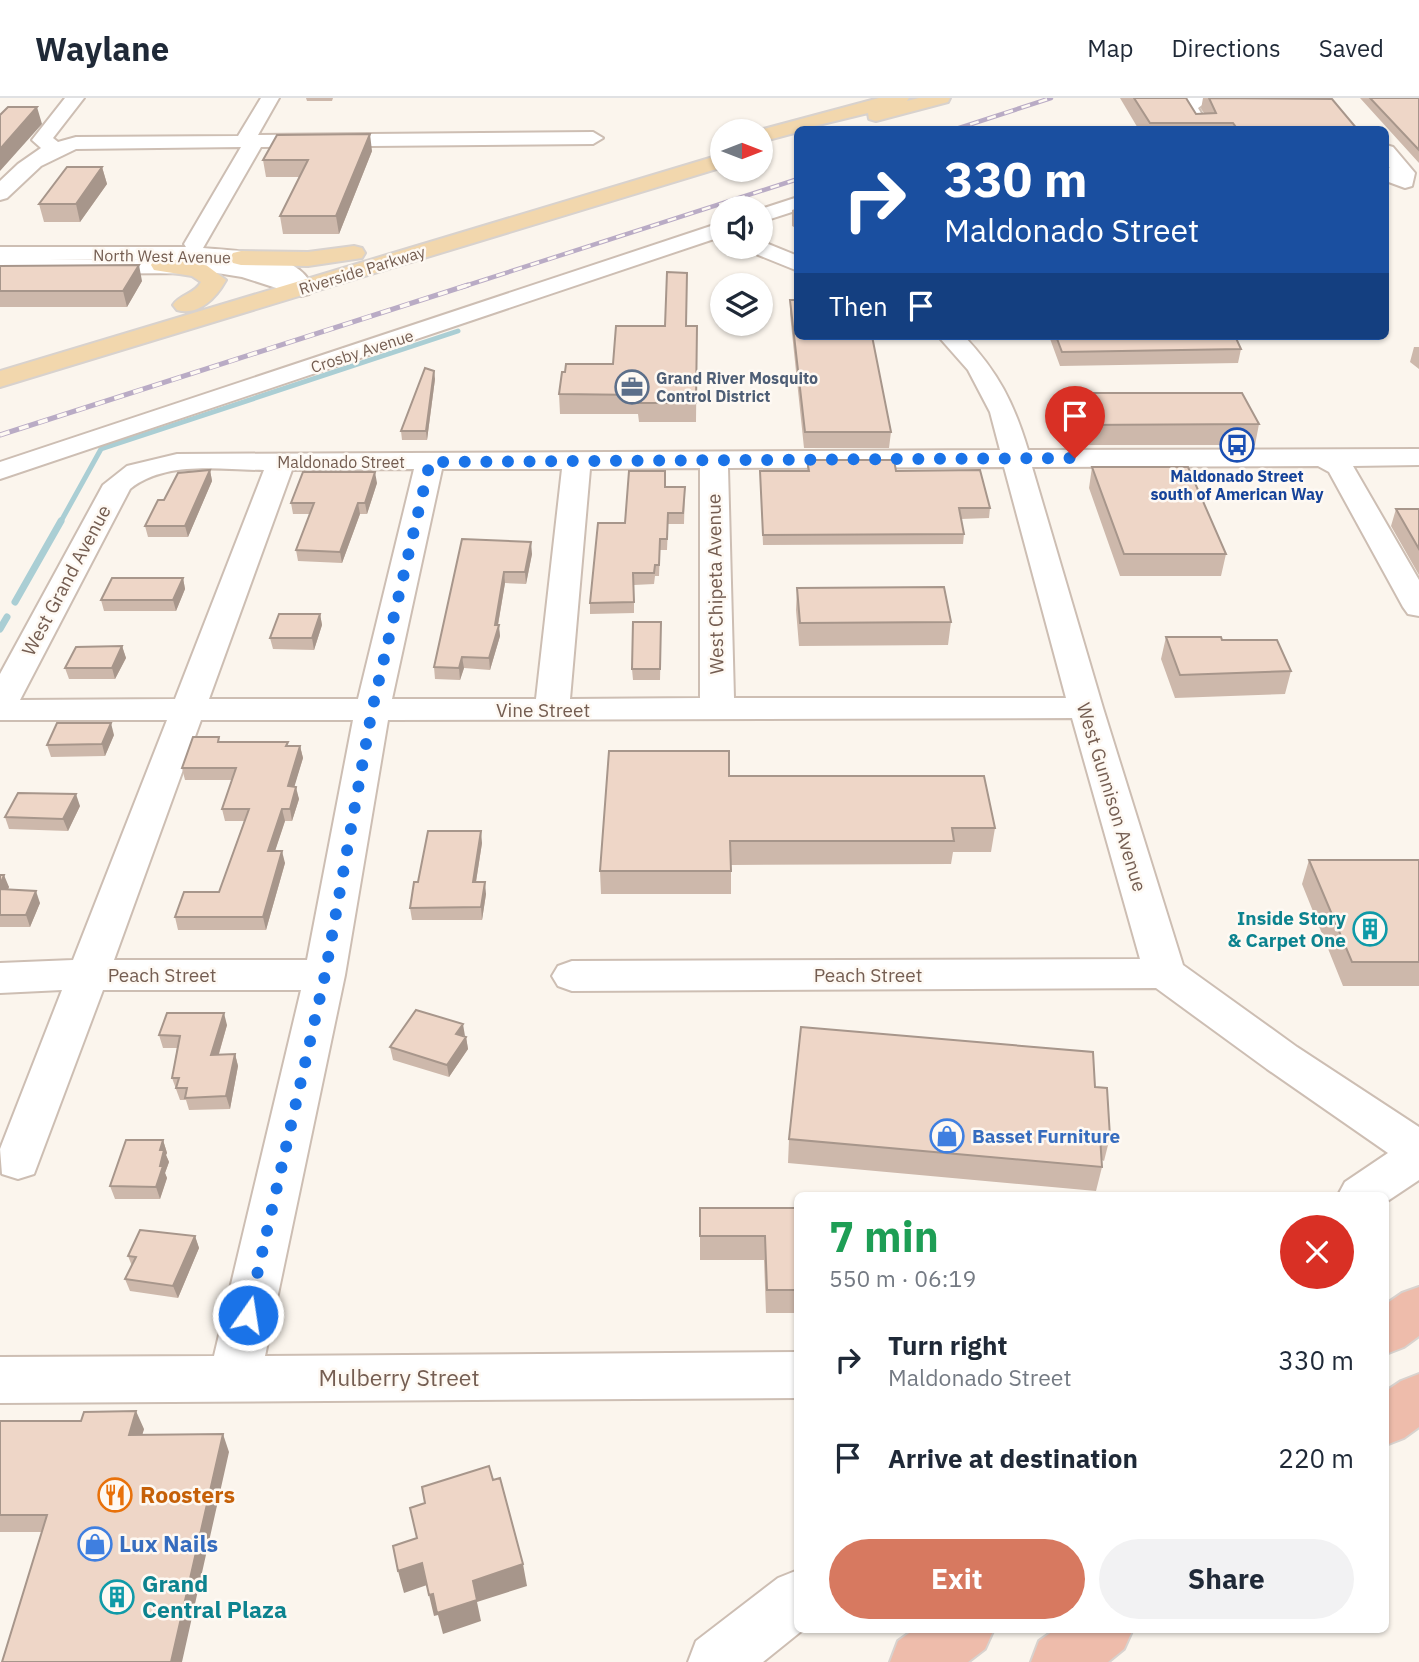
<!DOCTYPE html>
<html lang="en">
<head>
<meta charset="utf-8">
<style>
	:root { --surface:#fff; --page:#f2f2f3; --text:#1f2937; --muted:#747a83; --line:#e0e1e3; --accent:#d77960 }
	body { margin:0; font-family:"IBM Plex Sans",sans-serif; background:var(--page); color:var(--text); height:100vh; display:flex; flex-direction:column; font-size:26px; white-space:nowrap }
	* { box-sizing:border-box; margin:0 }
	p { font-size:23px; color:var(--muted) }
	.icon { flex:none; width:38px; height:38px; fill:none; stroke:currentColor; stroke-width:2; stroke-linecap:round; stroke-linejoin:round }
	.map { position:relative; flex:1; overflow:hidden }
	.details { position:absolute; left:794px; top:1094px; width:595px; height:441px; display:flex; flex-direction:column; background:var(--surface); border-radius:10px; box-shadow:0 2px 5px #0004 }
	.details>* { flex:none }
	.hud { position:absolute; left:794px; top:28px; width:595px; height:214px; border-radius:10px; box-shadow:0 2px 5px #0004; background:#1a4fa0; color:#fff; overflow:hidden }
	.needle { width:46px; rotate:90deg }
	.fabs { position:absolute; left:710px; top:21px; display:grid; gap:14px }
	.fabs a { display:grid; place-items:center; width:63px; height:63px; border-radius:50%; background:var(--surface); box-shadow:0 2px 5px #0004; font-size:35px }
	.pin { position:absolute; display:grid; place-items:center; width:60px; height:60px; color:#fff; margin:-72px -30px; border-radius:50% 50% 50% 0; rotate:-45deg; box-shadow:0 0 7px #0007 }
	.pin .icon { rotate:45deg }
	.me { position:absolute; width:77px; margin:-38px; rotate:13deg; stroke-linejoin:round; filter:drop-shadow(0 0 5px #0008) }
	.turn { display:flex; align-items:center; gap:24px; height:147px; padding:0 35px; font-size:32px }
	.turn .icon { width:91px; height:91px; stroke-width:2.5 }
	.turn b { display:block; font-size:49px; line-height:60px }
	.then { display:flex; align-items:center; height:66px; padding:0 35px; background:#0003; gap:14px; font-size:26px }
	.round { display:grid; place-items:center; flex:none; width:74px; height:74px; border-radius:37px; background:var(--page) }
	.summary { display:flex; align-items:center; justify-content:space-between; height:119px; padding:0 35px }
	h1 { font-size:42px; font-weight:700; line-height:52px; color:#1e9e55 }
	.cta { display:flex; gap:14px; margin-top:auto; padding:14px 35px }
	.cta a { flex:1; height:80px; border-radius:42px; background:var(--accent); color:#fff; font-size:28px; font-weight:700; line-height:80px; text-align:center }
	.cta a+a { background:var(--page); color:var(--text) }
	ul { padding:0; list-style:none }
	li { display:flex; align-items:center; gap:21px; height:98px; padding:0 35px }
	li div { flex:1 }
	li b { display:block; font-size:26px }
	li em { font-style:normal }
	header { display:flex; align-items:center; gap:42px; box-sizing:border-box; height:98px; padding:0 35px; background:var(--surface); border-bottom:2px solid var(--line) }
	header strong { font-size:33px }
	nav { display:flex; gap:38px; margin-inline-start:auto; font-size:24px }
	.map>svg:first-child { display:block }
</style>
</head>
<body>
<header>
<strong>Waylane</strong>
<nav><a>Map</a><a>Directions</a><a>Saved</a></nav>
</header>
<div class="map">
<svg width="1419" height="1564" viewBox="0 0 1419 1564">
	<rect width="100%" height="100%" fill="#fbf5ed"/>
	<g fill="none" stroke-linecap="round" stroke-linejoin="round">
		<!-- stream-far1 -->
		<path stroke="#aaced4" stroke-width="5" d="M60 425 101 351 458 233"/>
		<!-- stream -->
		<path stroke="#aaced4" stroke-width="7" d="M15 504 61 423
			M0 531 7 519"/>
		<defs>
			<path id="minor" d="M65 0H84L53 40 58 44 76 39 238 38 261 0H279L258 37 593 34 603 40 593 46 261 49 203 150C236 153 301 153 313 191L309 196 301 198 242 179 217 175 0 176V149H186L184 146 241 49 76 51 41 68 7 100 0 102V83L18 66 41 50 32 42ZM108 161H157L47 162Z
				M1188 0H1212L1198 10 1211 32H1192L1180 10 1182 3Z
				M1386 47 1393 49 1415 75 1412 88 1405 90 1386 83V69L1390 70 1386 66Z
				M798 99V112L761 124V111Z
				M723 124V138L0 381V364Z
				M761 143 798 158V173L751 154 748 149H761Z
				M938 238H964C998 274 1014 305 1028 352L1419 351V367L1353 368 1419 482V518L1408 516 1403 509 1329 374 1318 368 1032 369 1103 610 1183 867 1297 949 1419 1029V1082L1386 1104V1097H1338L1345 1084 1388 1055 1267 971 1156 890 572 893 558 888 552 878 558 868 572 863 1140 861 1072 620 388 622 345 877 265 1258 798 1254V1300L0 1305V1259L214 1258 301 892H103L34 1076 18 1081 2 1076 0 1051 62 892 0 895V865L73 862 167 622H0V576L103 387 127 368 177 356 1000 352 990 314 968 272ZM1004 369 1066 600H734L728 370ZM700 370V600L570 601 590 371ZM414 371 358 601H209L292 372ZM442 371H562L536 601H392ZM264 372 175 601 20 602 130 391C166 362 221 372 264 372ZM201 622H353L307 862H114Z
				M798 1472V1531H804L763 1564H688L696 1543 778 1480Z"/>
			<path id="major" d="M879 0H909L907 3 919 0H950L948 4 876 23 869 21 868 15 798 32V34L761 44V33H756Z
				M723 56V69L0 289V273Z
				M354 148 362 150 365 155 362 160 308 168 241 167 233 165 230 160 233 155 241 153 308 154Z
				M162 160 206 167 226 182C216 200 199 218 177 212L173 207C180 196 195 196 201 184L192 178 154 172 151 167 154 162Z"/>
			<path id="highway" d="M1419 1189V1238L1404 1249 1386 1256V1206L1402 1195Z
				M1419 1276V1329L1404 1340 1386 1347V1293L1401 1283Z
				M915 1531H994L985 1551 968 1564H890L898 1543Z
				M1056 1531H1133L1124 1551 1108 1564H1031L1039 1543Z"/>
		</defs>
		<!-- minor casing -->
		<use href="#minor" stroke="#cdbeb3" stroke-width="4"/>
		<!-- major casing -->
		<use href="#major" stroke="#d8d2ce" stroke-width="4"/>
		<!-- highway casing -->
		<use href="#highway" stroke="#d8d2ce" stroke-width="4"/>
		<!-- minor -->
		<use href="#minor" fill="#fff" fill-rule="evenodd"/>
		<!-- major -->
		<use href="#major" fill="#f2d7ad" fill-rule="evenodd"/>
		<!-- highway -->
		<use href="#highway" fill="#eebcab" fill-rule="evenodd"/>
		<defs>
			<path id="rail-far1" d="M953 32 1051 0
				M462 189 798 81"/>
			<path id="rail" d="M0 337 468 187"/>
		</defs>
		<!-- rail-far1 casing -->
		<use href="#rail-far1" stroke="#b9abc5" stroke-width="4.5"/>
		<!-- rail casing -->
		<use href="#rail" stroke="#b9abc5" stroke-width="5"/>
		<!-- rail-far1 -->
		<use href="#rail-far1" stroke="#fef9f3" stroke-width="2.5" stroke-dasharray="9" stroke-linecap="butt"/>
		<!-- rail -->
		<use href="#rail" stroke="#fef9f3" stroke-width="3.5" stroke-dasharray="10" stroke-linecap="butt"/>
	</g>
	<!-- wall -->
	<path fill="#cdb8ab" d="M306 0H333L332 3H307Z
		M1120 0H1186L1196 16 1204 15 1201 11 1203 0H1305L1358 32H1139Z
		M1360 0H1419V65Z
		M372 53 339 136H283L280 118 299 79H266L263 62Z
		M102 69 107 86 80 124H44L39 106Z
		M798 110V131L792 128V112Z
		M0 168 142 183 127 209H0Z
		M687 175V228H697L696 324H639L638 316H560L559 296 613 266 665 228Z
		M790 202 891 334 889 350H804L790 216Z
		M1049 238H1235L1241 251 1238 265 1060 268Z
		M1414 249H1419V271L1410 264Z
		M435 281 427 342H402L401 333Z
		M1066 295 1259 326 1255 347H1074L1063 316Z
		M807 362 896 373 990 410 989 420 961 421 964 436 963 446 763 447 760 373H807Z
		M1092 369 1226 456 1221 478H1120L1089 390Z
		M210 372 212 383 188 439H148L145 428 164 402Z
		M377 385 367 416H360L342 465 298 463 296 452 310 416H293L291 405Z
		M665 389H685L684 426H668L667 452H660L659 478H655L654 486 634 487V515L590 516V505L625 425Z
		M1396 411H1419V477L1391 428Z
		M462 441 532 456 526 486 505 485 498 527 500 538 490 572 464 570 460 582 435 581 434 569Z
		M183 480 185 491 176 513H104L101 502Z
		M797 490 951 524 948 547 799 548 796 512Z
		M320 516 322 527 314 552 273 551 270 540Z
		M661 535 660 582H633L632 571Z
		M1166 539 1222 542 1291 573 1285 596 1175 600 1161 561Z
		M122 548 126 560 115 581H69L65 570Z
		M114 637 105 658 51 659 47 647Z
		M220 644 300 648 303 660 294 688 299 701 292 723H285L275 753 285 765 266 832H178L175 819 219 794 244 723H225L222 711 232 682H185L182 670Z
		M729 678 995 730 991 754H953L951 766 731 767V796H601L600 773Z
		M80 708 68 733 9 731 5 719Z
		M482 745 476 784 486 796 482 822H412L410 810 418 784Z
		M1309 762H1419V888H1343L1302 786Z
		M0 777 9 789 8 791 40 805 30 829H0Z
		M227 927 219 956H235L238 968 230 1011 189 1012 186 1002H180L172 980 177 950H163L159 937Z
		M465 938 466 939 468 951 449 979 393 962 390 949Z
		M1095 989 1110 1039 1104 1063 1102 1062V1069L1096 1093 788 1065 789 1041Z
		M163 1042 167 1055 166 1057 169 1064 165 1075 167 1080 160 1101H115L110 1088Z
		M700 1110H798V1215H766L764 1162H700Z
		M195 1138 199 1150 178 1200 130 1193 125 1181 132 1168 128 1158Z
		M0 1323 144 1331 142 1337 229 1354 42 1434H0Z"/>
	<!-- shaded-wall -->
	<path fill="#a7968b" d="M37 9 42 26 0 73V51Z
		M370 36 372 53 339 136 336 118Z
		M102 69 107 86 80 124 76 106Z
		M139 167 142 183 127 209 123 193Z
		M434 273 435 281 427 342 426 333Z
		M210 372 212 383 188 439 185 428Z
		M375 374 377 385 367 416 365 405Z
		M358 405 360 416 342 465 340 454Z
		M531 444 532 456 526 486 525 474Z
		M504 474 505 485 497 532 499 527 500 538 490 572 489 560Z
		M183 480 185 491 176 513 173 502Z
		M320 516 322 527 314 552 312 540Z
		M122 548 126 560 115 581 112 570Z
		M462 559 464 570 460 582 459 570Z
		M111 625 114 637 105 658 102 646Z
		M300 648 303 660 291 700 288 688Z
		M296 689 299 701 292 723 290 711Z
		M76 696 80 708 68 733 63 721Z
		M282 711 285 723 271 765 268 753Z
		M481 733 482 745 474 796 473 784Z
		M282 753 285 765 266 832 263 819Z
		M4 777 9 789 3 803 0 794V787Z
		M485 784 486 796 482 822 481 809Z
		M36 793 40 805 30 829 26 817Z
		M224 915 227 927 215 969 211 957Z
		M463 926 465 938 456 936Z
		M466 939 468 951 449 979 447 967Z
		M235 956 238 968 230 1011 226 998Z
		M163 1042 167 1055 166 1057 169 1064 165 1075 167 1080 160 1101 156 1089 160 1068V1052Z
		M195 1138 199 1150 178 1200 173 1188Z
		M136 1313 144 1331 137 1354 129 1337Z
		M223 1336 229 1354 182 1564H171Z
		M422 1465 427 1487 404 1495 398 1473Z
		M523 1466 527 1488 477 1504 481 1523 443 1536 438 1517 434 1518 429 1497Z"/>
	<!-- building -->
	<path fill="#eed6c7" stroke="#a7968b" stroke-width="2" d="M1134 0H1186L1196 16 1216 15 1209 0 1332 1 1358 32H1238L1233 25H1150Z
		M1370 0H1419V52Z
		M8 9H37L0 51V17Z
		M370 36 336 118H280L308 62H263L277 37Z
		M67 69H102L76 106H39Z
		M139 167 123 193H0V168Z
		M667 174 687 175 686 228H697L696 305H638L639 297 559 296 562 274H565L566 266H613L616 228H665Z
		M790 202H798V238H872L891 334H805Z
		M1056 238H1235L1241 251 1062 254Z
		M425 270 434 273 426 333H401Z
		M1066 295H1242L1259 326 1077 327Z
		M807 362H894L896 373 980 372 990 410H959L964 436 763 437 760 373H809Z
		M1092 369H1188L1226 456H1124Z
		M210 372 185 428H145L158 402H164L178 375Z
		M629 373H665V389H685L683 415H668L667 441H660L659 467H655L654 475H633L634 504 590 505 598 425H625Z
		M303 374H375L365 405H358L340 454 296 452 314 405H291Z
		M1396 411H1419V451Z
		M462 441 531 444 525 474H504L495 527H499L489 560 462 559 459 570 434 569Z
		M112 480H183L173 502H101Z
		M944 489 951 524 800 525 797 490Z
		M279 516H320L312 540H270Z
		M633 524H661L660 571H632Z
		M1166 539H1221L1222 542H1277L1291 573 1180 577Z
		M122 548 112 570H65L76 549Z
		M57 625H111L102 646 47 647Z
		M193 639H219L218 644H288L286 648H300L288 688 296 689 290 711H282L268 753H282L263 819H175L184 794H219L249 711H222L236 670H182Z
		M609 653H729V678H984L995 730H952L954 743H730L731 773H600Z
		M18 695 76 696 63 721 5 719Z
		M428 733H481L473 784H485L481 809 410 810 414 784H418Z
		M1309 762H1419V864H1352Z
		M0 777H4L0 787Z
		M0 791 36 793 26 817H0Z
		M416 912 463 926 456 936 466 939 447 967 390 949Z
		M167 915H224L211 957 235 956 226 998 185 1000 187 990H176L179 980H172L180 938 159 937Z
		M801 929 1093 954 1095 989 1107 990 1110 1039 1100 1038 1102 1069 789 1041Z
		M126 1042H163L160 1052H164L160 1068H163L156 1089 110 1088Z
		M700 1110H798V1192H767L765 1138H700Z
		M140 1132 195 1138 173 1188 125 1181 136 1159 128 1158Z
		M136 1313 129 1337 223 1336 171 1564H2L47 1417H0V1323H81L84 1314Z
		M489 1368 493 1382 500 1380 523 1466 473 1483 477 1502 437 1515 433 1496 429 1497 422 1465 398 1473 393 1448 417 1440 410 1410 425 1405 422 1389Z"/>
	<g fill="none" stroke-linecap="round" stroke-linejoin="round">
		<!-- route -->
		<path stroke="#1a73e8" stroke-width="12" stroke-dasharray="0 21.6" d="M248 1217 325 877 372 612 430 364 1075 360"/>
	</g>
	<!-- icons -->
	<defs>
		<symbol id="office-ring" viewBox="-11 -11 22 22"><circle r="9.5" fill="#fef9f3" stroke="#5c6f8a" stroke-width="1.5"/><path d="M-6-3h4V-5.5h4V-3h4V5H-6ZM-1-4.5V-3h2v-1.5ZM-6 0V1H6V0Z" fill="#5c6f8a"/></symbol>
		<symbol id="bus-ring" viewBox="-11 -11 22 22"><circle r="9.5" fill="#fef9f3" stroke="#1a4fb4" stroke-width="1.5"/><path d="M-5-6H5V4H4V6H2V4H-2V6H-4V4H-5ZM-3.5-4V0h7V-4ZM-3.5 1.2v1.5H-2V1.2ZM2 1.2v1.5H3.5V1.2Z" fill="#1a4fb4"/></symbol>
		<symbol id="building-ring" viewBox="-11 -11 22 22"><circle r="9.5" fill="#fef9f3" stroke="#0f9aa8" stroke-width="1.5"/><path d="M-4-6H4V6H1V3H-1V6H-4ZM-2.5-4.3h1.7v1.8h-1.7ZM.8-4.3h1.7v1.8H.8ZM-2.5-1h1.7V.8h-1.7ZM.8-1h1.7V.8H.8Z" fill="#0f9aa8"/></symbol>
		<symbol id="shop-ring" viewBox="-11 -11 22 22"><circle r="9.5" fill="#fef9f3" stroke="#3f7fe0" stroke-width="1.5"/><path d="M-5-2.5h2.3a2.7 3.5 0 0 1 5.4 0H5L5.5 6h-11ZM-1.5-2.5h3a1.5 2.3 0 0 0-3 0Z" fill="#3f7fe0"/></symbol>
		<symbol id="restaurant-ring" viewBox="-11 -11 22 22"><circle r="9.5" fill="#fef9f3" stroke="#e8710a" stroke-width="1.5"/><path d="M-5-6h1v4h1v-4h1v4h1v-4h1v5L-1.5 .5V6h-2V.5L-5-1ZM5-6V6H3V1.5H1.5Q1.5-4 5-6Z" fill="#e8710a"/></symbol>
	</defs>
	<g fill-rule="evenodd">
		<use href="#office-ring" x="613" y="270" width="38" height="38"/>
		<use href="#bus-ring" x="1218" y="328" width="38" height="38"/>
		<use href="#building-ring" x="1351" y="812" width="38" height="38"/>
		<use href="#shop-ring" x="928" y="1019" width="38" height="38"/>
		<use href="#restaurant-ring" x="96" y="1378" width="38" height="38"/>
		<use href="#shop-ring" x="76" y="1427" width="38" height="38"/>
		<use href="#building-ring" x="98" y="1480" width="38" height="38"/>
	</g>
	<g text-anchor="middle" stroke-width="5" stroke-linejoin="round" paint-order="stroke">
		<!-- far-street labels -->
		<g font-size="16" fill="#745d51" stroke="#fef9f3">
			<text transform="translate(162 158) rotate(1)" y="6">North West Avenue</text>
			<text transform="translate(362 172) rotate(-17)" y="6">Riverside Parkway</text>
			<text transform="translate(362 253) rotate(-18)" y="6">Crosby Avenue</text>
			<text x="341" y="370">Maldonado Street</text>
		</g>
		<!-- far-service labels -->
		<g font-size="16" font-weight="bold" fill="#4e5e75" stroke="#fef9f3" text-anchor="start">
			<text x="656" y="286">Grand River Mosquito<tspan x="656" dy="18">Control District</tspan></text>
		</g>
		<!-- far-transit labels -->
		<g font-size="16" font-weight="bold" fill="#164399" stroke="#fef9f3">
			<text x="1237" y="384">Maldonado Street<tspan x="1237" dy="18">south of American Way</tspan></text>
		</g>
		<!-- street labels -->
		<g font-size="19" fill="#745d51" stroke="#fef9f3">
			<text transform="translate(66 482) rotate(-62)" y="7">West Grand Avenue</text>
			<text transform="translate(715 486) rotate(-91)" y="7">West Chipeta Avenue</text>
			<text x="543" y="619">Vine Street</text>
			<text transform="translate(1112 699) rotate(73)" y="7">West Gunnison Avenue</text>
			<text x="162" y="884">Peach Street</text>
			<text x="868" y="884">Peach Street</text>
		</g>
		<!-- culture labels -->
		<g font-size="19" font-weight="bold" fill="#0d838f" stroke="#fef9f3" text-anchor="end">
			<text x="1346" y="827">Inside Story<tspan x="1346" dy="22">&amp; Carpet One</tspan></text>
		</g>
		<!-- shop labels -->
		<g font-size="19" font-weight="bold" fill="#366cbe" stroke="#fef9f3" text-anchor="start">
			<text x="972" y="1045">Basset Furniture</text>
		</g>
		<!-- near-street labels -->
		<g font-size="23" fill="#745d51" stroke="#fef9f3">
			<text x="399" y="1288">Mulberry Street</text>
		</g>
		<!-- near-food labels -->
		<g font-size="23" font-weight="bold" fill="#c56008" stroke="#fef9f3" text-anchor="start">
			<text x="140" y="1405">Roosters</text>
		</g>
		<!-- near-shop labels -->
		<g font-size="23" font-weight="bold" fill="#366cbe" stroke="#fef9f3" text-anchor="start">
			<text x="119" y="1454">Lux Nails</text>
		</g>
		<!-- near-culture labels -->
		<g font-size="23" font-weight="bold" fill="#0d838f" stroke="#fef9f3" text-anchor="start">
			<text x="142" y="1494">Grand<tspan x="142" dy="26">Central Plaza</tspan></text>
		</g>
	</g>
</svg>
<div class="fabs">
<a><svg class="needle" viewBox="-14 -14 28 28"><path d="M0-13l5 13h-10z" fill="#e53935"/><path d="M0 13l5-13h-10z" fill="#747a83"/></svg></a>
<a><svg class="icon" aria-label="sound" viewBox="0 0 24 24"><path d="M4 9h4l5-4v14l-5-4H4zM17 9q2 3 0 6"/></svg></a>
<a><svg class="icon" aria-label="layers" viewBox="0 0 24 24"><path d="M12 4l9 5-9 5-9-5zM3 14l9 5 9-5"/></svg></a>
</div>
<div class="pin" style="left:1075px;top:360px;background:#d93025"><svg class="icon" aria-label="arrive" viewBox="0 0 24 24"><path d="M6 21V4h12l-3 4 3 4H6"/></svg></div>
<svg class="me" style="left:248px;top:1217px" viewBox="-20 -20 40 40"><circle r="17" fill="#1a73e8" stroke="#fff" stroke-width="3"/><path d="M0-11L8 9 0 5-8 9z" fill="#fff"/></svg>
<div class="hud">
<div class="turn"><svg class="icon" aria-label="right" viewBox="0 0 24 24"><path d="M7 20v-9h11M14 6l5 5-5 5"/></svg><div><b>330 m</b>Maldonado Street</div></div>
<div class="then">Then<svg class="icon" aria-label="arrive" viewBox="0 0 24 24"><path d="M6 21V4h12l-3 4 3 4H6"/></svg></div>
</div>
<section class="details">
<div class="summary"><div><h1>7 min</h1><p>550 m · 06:19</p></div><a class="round" style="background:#d93025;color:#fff"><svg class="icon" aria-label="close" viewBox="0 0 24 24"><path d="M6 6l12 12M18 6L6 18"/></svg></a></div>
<ul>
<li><svg class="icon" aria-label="right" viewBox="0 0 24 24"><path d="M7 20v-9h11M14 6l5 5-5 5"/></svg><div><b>Turn right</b><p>Maldonado Street</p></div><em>330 m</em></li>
<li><svg class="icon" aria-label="arrive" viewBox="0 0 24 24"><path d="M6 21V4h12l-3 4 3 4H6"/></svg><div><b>Arrive at destination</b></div><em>220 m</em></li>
</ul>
<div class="cta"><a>Exit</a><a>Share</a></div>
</section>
</div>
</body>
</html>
